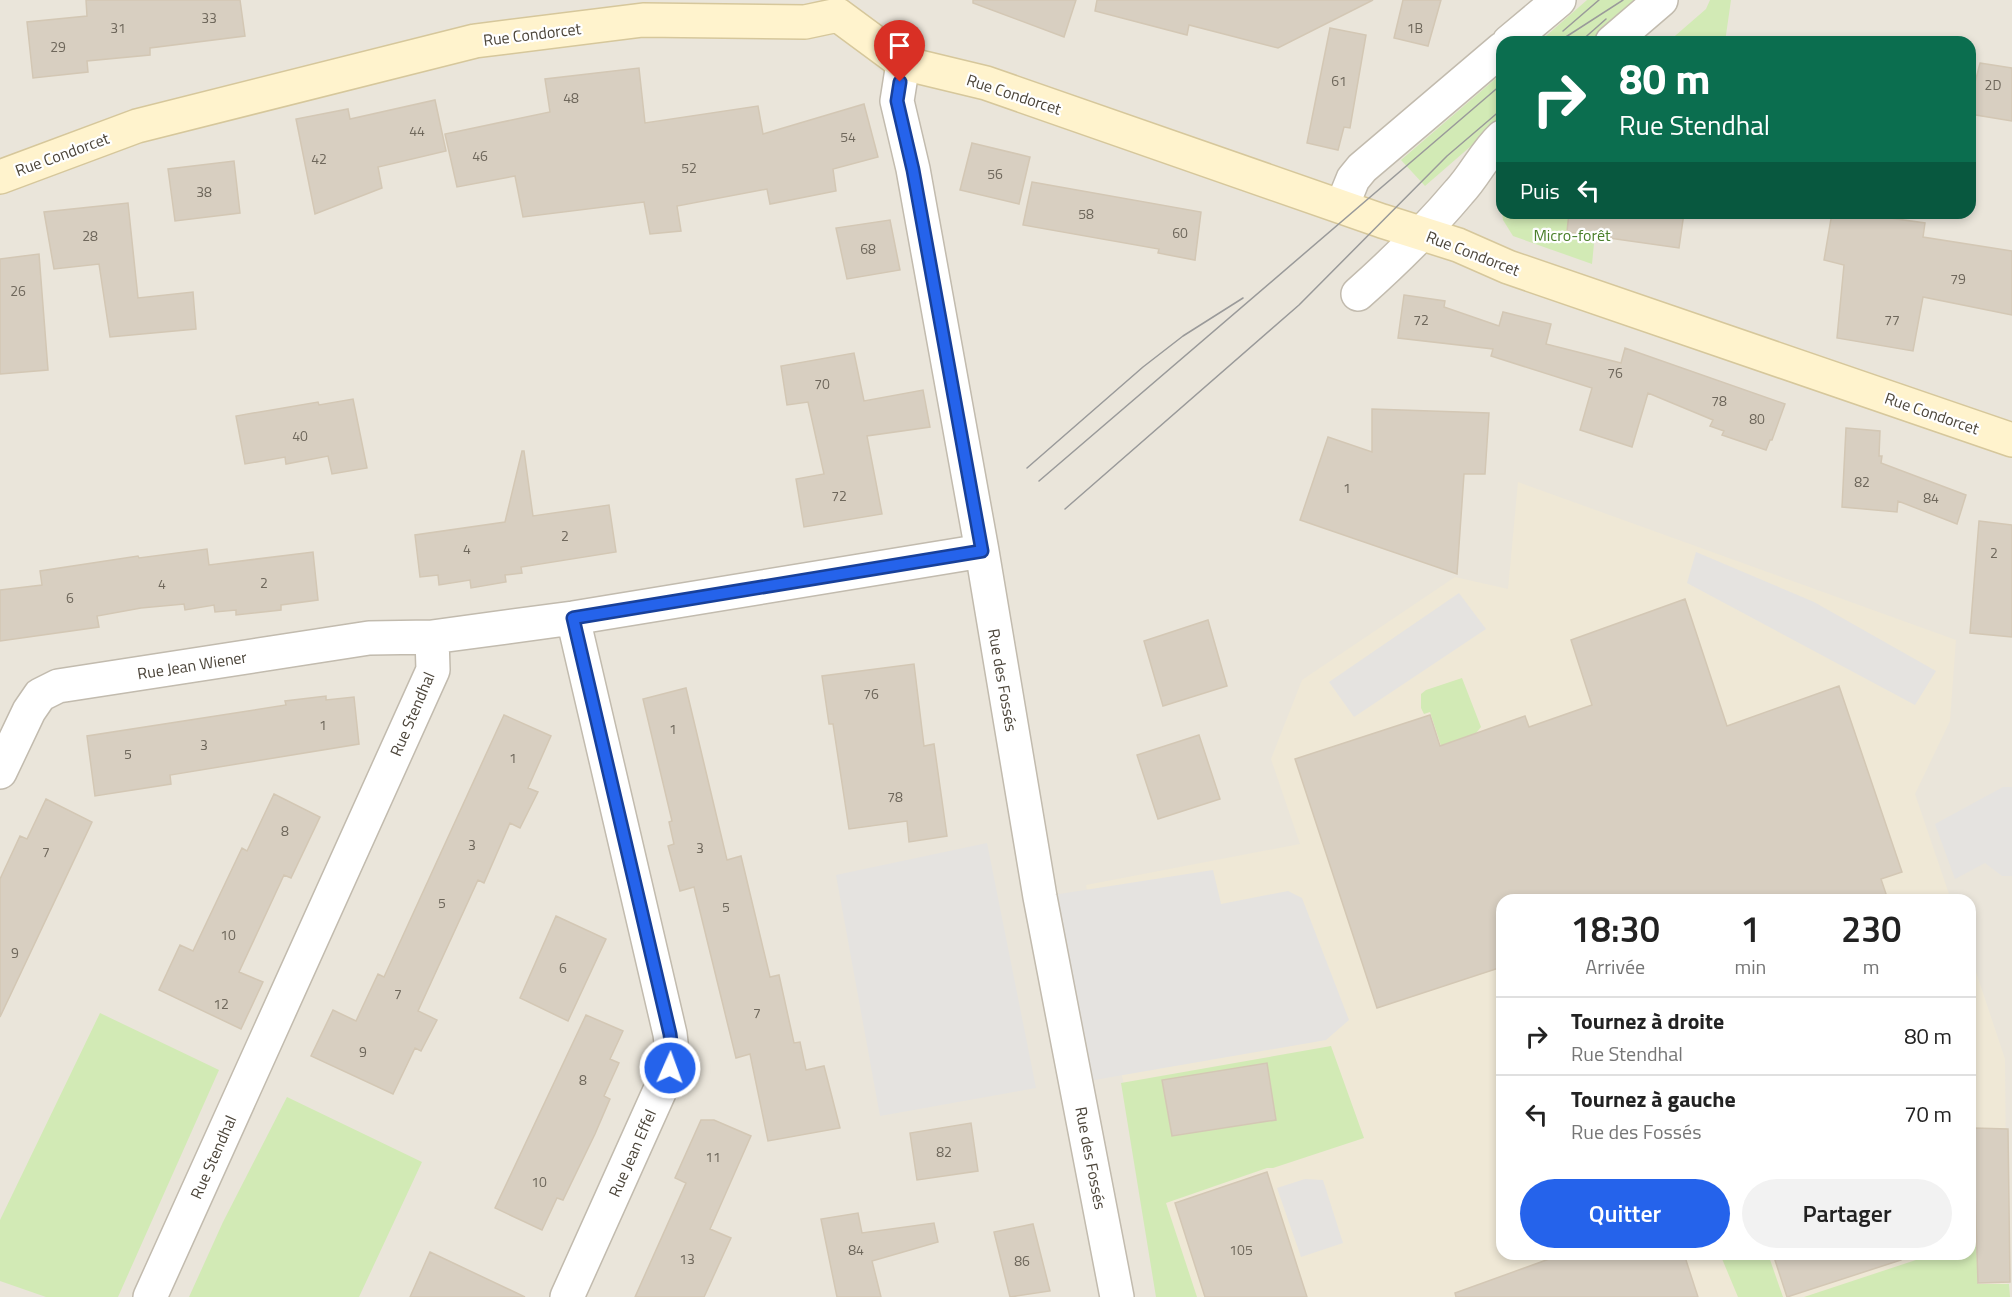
<!DOCTYPE html>
<html lang="fr">
<head>
<meta charset="utf-8">
<style>
	:root { --surface:#fff; --page:#f2f2f2; --text:#222; --muted:#767676; --line:#e0e0e0; --accent:#2563eb }
	body { margin:0; font-family:"Titillium Web",sans-serif; background:var(--page); color:var(--text); height:100vh; display:flex; flex-direction:column; font-size:22px; white-space:nowrap }
	* { box-sizing:border-box; margin:0 }
	p { font-size:20px; color:var(--muted) }
	.icon { flex:none; width:33px; height:33px; fill:none; stroke:currentColor; stroke-width:2; stroke-linecap:round; stroke-linejoin:round }
	.map { position:relative; flex:1; overflow:hidden }
	.side { position:absolute; left:1496px; top:894px; width:480px; height:366px; display:flex; flex-direction:column; background:var(--surface); border-radius:18px; box-shadow:0 3px 9px #0003 }
	.side>* { flex:none }
	.guide { position:absolute; left:1496px; top:36px; width:480px; height:183px; border-radius:18px; box-shadow:0 3px 9px #0003; background:#0b6e4f; color:#fff; overflow:hidden }
	.pin { position:absolute; display:grid; place-items:center; width:51px; height:51px; color:#fff; margin:-62px -26px; border-radius:50% 50% 50% 0; rotate:-45deg; box-shadow:0 0 6px #0007 }
	.pin .icon { rotate:45deg }
	.me { position:absolute; width:66px; margin:-33px; rotate:2deg; stroke-linejoin:round; filter:drop-shadow(0 0 4px #0008) }
	.turn { display:flex; align-items:center; gap:21px; height:126px; padding:0 24px; font-size:27px }
	.turn .icon { width:78px; height:78px; stroke-width:2.5 }
	.turn b { display:block; font-size:42px; line-height:51px }
	.then { display:flex; align-items:center; height:57px; padding:0 24px; background:#0003; gap:12px; font-size:22px }
	.eta { display:flex; justify-content:space-evenly; align-items:center; height:102px; text-align:center }
	.eta b { font-size:36px; font-weight:600; line-height:42px }
	.primary-button { display:flex; gap:12px; margin-top:auto; padding:12px 24px }
	.primary-button a { flex:1; height:69px; border-radius:36px; background:var(--accent); color:#fff; font-size:24px; font-weight:600; line-height:69px; text-align:center }
	.primary-button a+a { background:var(--page); color:var(--text) }
	ul { padding:0; list-style:none }
	li { display:flex; align-items:center; gap:18px; height:78px; padding:0 24px; border-top:2px solid var(--line) }
	li div { flex:1 }
	li b { display:block; font-size:22px }
	li em { font-style:normal }
	.map>svg:first-child { display:block }
</style>
</head>
<body>
<div class="map">
<svg width="2012" height="1297" viewBox="0 0 2012 1297">
	<rect width="100%" height="100%" fill="#f6f3ec"/>
	<!-- residential -->
	<path fill="#eae5da" fill-rule="evenodd" d="M0 0H2012V1297H0ZM1502 42H1970V213H1502ZM1502 900H1970V1254H1502Z"/>
	<!-- education -->
	<path fill="#efe8d6" d="M1518 482 1956 640 1950 721 1915 794 1951 900H1502V1254H1970V954L2005 1059 2007 1297H1164L1086 885 1300 844 1271 759 1302 680 1455 577 1508 589Z"/>
	<!-- green -->
	<path fill="#d2eab5" d="M1587 0H1641L1593 42H1539Z
		M1710 0H1731L1725 42H1668L1706 9Z
		M1501 74V120L1425 186 1401 160Z
		M1502 213H1597L1592 264 1513 236 1503 220Z
		M1462 678 1481 727 1476 733 1532 900H1502L1501 929 1430 712 1424 714 1421 708V694L1426 690Z
		M100 1013 219 1070 118 1297H46L0 1281V1220Z
		M1331 1046 1364 1138 1273 1168H1267L1166 1203 1197 1297H1156L1121 1083Z
		M287 1097 422 1162 359 1297H189L223 1222Z
		M1971 1130 1978 1284H2009L2010 1297H1804L1934 1254H1970V1131Z
		M1720 1254H1768L1783 1297H1738Z"/>
	<!-- parking -->
	<path fill="#e5e3e0" d="M1696 552 1814 602 1936 671 1915 705 1687 583Z
		M1459 593 1486 629 1354 717 1329 682Z
		M2003 787H2012V876H2002L1985 863 1955 879 1935 824Z
		M987 843 1036 1088 880 1116 836 875Z
		M1213 870 1221 904 1288 891 1302 898 1349 1020 1326 1040 1077 1083 1040 897Z
		M1305 1179 1323 1180 1343 1243 1301 1257 1277 1188Z"/>
	<!-- building -->
	<path fill="#d8cfc1" stroke="#d3c7b4" stroke-width="1.5" d="M86 0H240L245 36 150 48V55L87 61 88 72 33 78 27 22 87 16Z
		M973 0H1076L1064 37 973 3Z
		M1097 0H1373L1278 48 1189 25 1187 35 1095 11Z
		M1403 0H1441L1428 46 1394 38Z
		M1330 28 1366 35 1350 128 1344 127 1338 150 1307 143Z
		M1980 63 2012 68V121L1970 114V102Z
		M639 68 645 123 758 106 763 134 864 104 878 157 833 169 836 191 770 204 767 189 677 206 681 231 650 234 644 202 523 217 515 176 457 187 445 134 550 112 545 79Z
		M435 100 446 151 378 167 382 188 315 214 296 119 348 109 350 119Z
		M972 143 1030 157 1019 204 960 190Z
		M234 161 240 213 175 221 168 169Z
		M1032 182 1201 212 1195 260 1158 253 1159 249 1023 225Z
		M128 203 138 298 193 292 196 329 110 337 99 264 54 269 44 212Z
		M1569 213H1684L1679 248 1567 232Z
		M1832 213H1883V217L1925 223 1923 237 2012 251V315L1923 297 1913 351 1837 338 1844 265 1824 260Z
		M890 220 900 270 847 279 836 228Z
		M39 254 48 370 0 374V259Z
		M1404 295 1445 301 1444 307 1499 326 1503 312 1551 324 1546 344 1621 363 1625 348 1785 404 1772 440H1770L1766 450 1722 435 1724 431 1710 426 1713 420 1648 393 1632 447 1580 430 1592 388 1491 356 1493 349 1398 338Z
		M854 353 864 401 923 390 930 427 867 436 882 514 804 527 796 479 824 474 808 402 787 405 781 366Z
		M353 399 367 468 332 474 328 456 286 464 285 457 245 464 236 416 318 402 319 405Z
		M1372 409 1489 413 1485 474H1464L1457 574 1300 520 1328 437 1372 452Z
		M1846 428 1880 431 1879 456H1882L1881 463 1966 495 1957 524 1898 501 1897 512 1842 507Z
		M522 451H524L533 516 609 505 616 552 521 567 522 573 505 575 506 582 471 588 470 580 439 585 438 575 420 577 415 535 505 522Z
		M1979 521 2012 525V637L1970 633Z
		M207 549 209 565 313 552 318 600 281 605V610L236 615V610L215 612 214 605 185 610 184 604 141 608 97 616 99 627 0 641V590L42 585 40 571 138 556 139 558Z
		M1685 599 1727 726 1839 686 1902 872 1881 879 1888 900H1502V967L1377 1008 1295 759 1430 715 1440 746 1525 716 1529 727 1592 705 1571 640Z
		M1208 620 1227 686 1163 706 1144 641Z
		M914 664 924 746 934 744 947 836 909 842 907 821 849 829 833 724H829L822 676Z
		M686 688 727 860 741 856 770 977 779 975 794 1043 800 1042 806 1070 824 1066 840 1128 768 1141 750 1054 736 1058 694 887 680 891 668 846 674 844 669 822 672 821 643 699Z
		M326 696V700L354 697 359 744 170 775 171 784 95 796 87 736 286 705 285 701Z
		M504 715 551 736 528 788 538 792 520 828 510 823 484 883 478 880 418 1011 437 1020 421 1051 415 1048 393 1094 311 1056 333 1010 356 1021 378 974 384 977Z
		M1199 735 1220 799 1158 819 1137 755Z
		M274 794 320 817 291 878 284 875 239 972 263 982 241 1029 159 990 180 945 193 951 242 848 247 851Z
		M46 799 92 822 0 1017V879L20 836 27 839Z
		M556 916 606 939 568 1021 520 998Z
		M586 1015 623 1031 610 1059 619 1063 604 1096 610 1099 595 1134 563 1200 557 1198 542 1230 495 1208Z
		M1267 1063 1276 1120 1172 1136 1162 1080Z
		M701 1120H714L751 1136 710 1229 731 1238 704 1297H635L686 1183 675 1178Z
		M971 1123 978 1171 917 1180 910 1133Z
		M1973 1128 2008 1129 2010 1282 1978 1283Z
		M1267 1172 1307 1297H1205L1175 1203Z
		M858 1213 862 1233 934 1223 938 1242 872 1261 881 1297H837L821 1219Z
		M1033 1224 1050 1291 1010 1297 994 1232Z
		M430 1252 525 1297H410Z
		M1563 1254H1684L1698 1297H1456L1455 1293Z
		M1773 1254H1900L1901 1260 1787 1297Z"/>
	<g fill="none" stroke-linecap="round" stroke-linejoin="round">
		<defs>
			<path id="street" d="M1509 42 1559 0
				M1612 42 1661 0
				M903 63 897 101 913 169 982 551 1040 897 1117 1297
				M1342 206 1353 179 1362 168 1502 49
				M1358 294C1394 262 1427 230 1459 192 1475 175 1484 154 1502 137
				M0 772 29 711 40 695 58 686 369 638 432 637
				M150 1297 433 670 432 637 573 618 982 551
				M567 1297 670 1068 672 1051 670 1034 573 618"/>
			<path id="secondary" d="M0 177 137 126 475 41 643 20 805 22 838 15 903 63 986 83 1382 221 1458 245 1508 267 2012 440"/>
		</defs>
		<!-- street casing -->
		<use href="#street" stroke="#c2bbae" stroke-width="36"/>
		<!-- secondary casing -->
		<use href="#secondary" stroke="#d6c79b" stroke-width="36"/>
		<!-- street -->
		<use href="#street" stroke="#fff" stroke-width="33"/>
		<!-- secondary -->
		<use href="#secondary" stroke="#fff3cd" stroke-width="33"/>
		<!-- tram -->
		<path stroke="#9a9a9a" stroke-width="1.5" d="M1563 31 1599 0
			M1558 42 1623 0
			M1580 42 1606 19
			M1027 468 1143 367 1183 336 1243 298
			M1039 481 1502 84
			M1065 509 1299 305 1447 156 1502 109"/>
	</g>
	<g fill="none" stroke-linecap="round" stroke-linejoin="round">
		<defs>
			<path id="route" d="M670 1068 672 1051 670 1034 573 618 982 551 913 170 897 101 900 82"/>
		</defs>
		<!-- route casing -->
		<use href="#route" stroke="#184099" stroke-width="15"/>
		<!-- route -->
		<use href="#route" stroke="#2563eb" stroke-width="10"/>
	</g>
	<g text-anchor="middle" stroke-width="4.5" stroke-linejoin="round" paint-order="stroke">
		<!-- number labels -->
		<g font-size="14" fill="#6e675b">
			<text x="209" y="23">33</text>
			<text x="118" y="33">31</text>
			<text x="1415" y="33">1B</text>
			<text x="58" y="52">29</text>
			<text x="1339" y="86">61</text>
			<text x="1993" y="90">2D</text>
			<text x="571" y="103">48</text>
			<text x="417" y="136">44</text>
			<text x="848" y="142">54</text>
			<text x="480" y="161">46</text>
			<text x="319" y="164">42</text>
			<text x="689" y="173">52</text>
			<text x="995" y="179">56</text>
			<text x="204" y="197">38</text>
			<text x="1086" y="219">58</text>
			<text x="1180" y="238">60</text>
			<text x="90" y="241">28</text>
			<text x="868" y="254">68</text>
			<text x="1958" y="284">79</text>
			<text x="18" y="296">26</text>
			<text x="1421" y="325">72</text>
			<text x="1892" y="325">77</text>
			<text x="1615" y="378">76</text>
			<text x="822" y="389">70</text>
			<text x="1719" y="406">78</text>
			<text x="1757" y="424">80</text>
			<text x="300" y="441">40</text>
			<text x="1862" y="487">82</text>
			<text x="1347" y="493">1</text>
			<text x="839" y="501">72</text>
			<text x="1931" y="503">84</text>
			<text x="565" y="541">2</text>
			<text x="467" y="554">4</text>
			<text x="1994" y="558">2</text>
			<text x="264" y="588">2</text>
			<text x="162" y="589">4</text>
			<text x="70" y="603">6</text>
			<text x="871" y="699">76</text>
			<text x="323" y="730">1</text>
			<text x="673" y="734">1</text>
			<text x="204" y="750">3</text>
			<text x="128" y="759">5</text>
			<text x="513" y="763">1</text>
			<text x="895" y="802">78</text>
			<text x="285" y="836">8</text>
			<text x="472" y="850">3</text>
			<text x="700" y="853">3</text>
			<text x="46" y="857">7</text>
			<text x="442" y="908">5</text>
			<text x="726" y="912">5</text>
			<text x="228" y="940">10</text>
			<text x="15" y="958">9</text>
			<text x="563" y="973">6</text>
			<text x="398" y="999">7</text>
			<text x="221" y="1009">12</text>
			<text x="757" y="1018">7</text>
			<text x="363" y="1057">9</text>
			<text x="583" y="1085">8</text>
			<text x="944" y="1157">82</text>
			<text x="713" y="1162">11</text>
			<text x="539" y="1187">10</text>
			<text x="856" y="1255">84</text>
			<text x="1241" y="1255">105</text>
			<text x="687" y="1264">13</text>
			<text x="1022" y="1266">86</text>
		</g>
		<!-- street labels -->
		<g font-size="16" fill="#4b4439" stroke="#fff">
			<text transform="translate(532 34) rotate(-7)" y="6">Rue Condorcet</text>
			<text transform="translate(1014 94) rotate(18)" y="6">Rue Condorcet</text>
			<text transform="translate(62 154) rotate(-20)" y="6">Rue Condorcet</text>
			<text transform="translate(1473 253) rotate(21)" y="6">Rue Condorcet</text>
			<text transform="translate(1932 413) rotate(19)" y="6">Rue Condorcet</text>
			<text transform="translate(192 665) rotate(-9)" y="6">Rue Jean Wiener</text>
			<text transform="translate(1003 680) rotate(80)" y="6">Rue des Fossés</text>
			<text transform="translate(412 714) rotate(-67)" y="6">Rue Stendhal</text>
			<text transform="translate(632 1153) rotate(-66)" y="6">Rue Jean Effel</text>
			<text transform="translate(213 1157) rotate(-66)" y="6">Rue Stendhal</text>
			<text transform="translate(1091 1158) rotate(79)" y="6">Rue des Fossés</text>
		</g>
		<!-- park labels -->
		<g font-size="16" fill="#4a7f2a" stroke="#fff">
			<text x="1572" y="241">Micro-forêt</text>
		</g>
	</g>
</svg>
<div class="pin" style="left:900px;top:82px;background:#d93025"><svg class="icon" aria-label="arrive" viewBox="0 0 24 24"><path d="M6 21V4h12l-3 4 3 4H6"/></svg></div>
<svg class="me" style="left:670px;top:1068px" viewBox="-20 -20 40 40"><circle r="17" fill="#2563eb" stroke="#fff" stroke-width="3"/><path d="M0-11L8 9 0 5-8 9z" fill="#fff"/></svg>
<div class="guide">
<div class="turn"><svg class="icon" aria-label="right" viewBox="0 0 24 24"><path d="M7 20v-9h11M14 6l5 5-5 5"/></svg><div><b>80 m</b>Rue Stendhal</div></div>
<div class="then">Puis<svg class="icon" aria-label="left" viewBox="0 0 24 24"><path d="M17 20v-9H6M10 6l-5 5 5 5"/></svg></div>
</div>
<section class="side">
<div class="eta">
<div><b>18:30</b><p>Arrivée</p></div>
<div><b>1</b><p>min</p></div>
<div><b>230</b><p>m</p></div>
</div>
<ul>
<li><svg class="icon" aria-label="right" viewBox="0 0 24 24"><path d="M7 20v-9h11M14 6l5 5-5 5"/></svg><div><b>Tournez à droite</b><p>Rue Stendhal</p></div><em>80 m</em></li>
<li><svg class="icon" aria-label="left" viewBox="0 0 24 24"><path d="M17 20v-9H6M10 6l-5 5 5 5"/></svg><div><b>Tournez à gauche</b><p>Rue des Fossés</p></div><em>70 m</em></li>
</ul>
<div class="primary-button"><a>Quitter</a><a>Partager</a></div>
</section>
</div>
</body>
</html>
